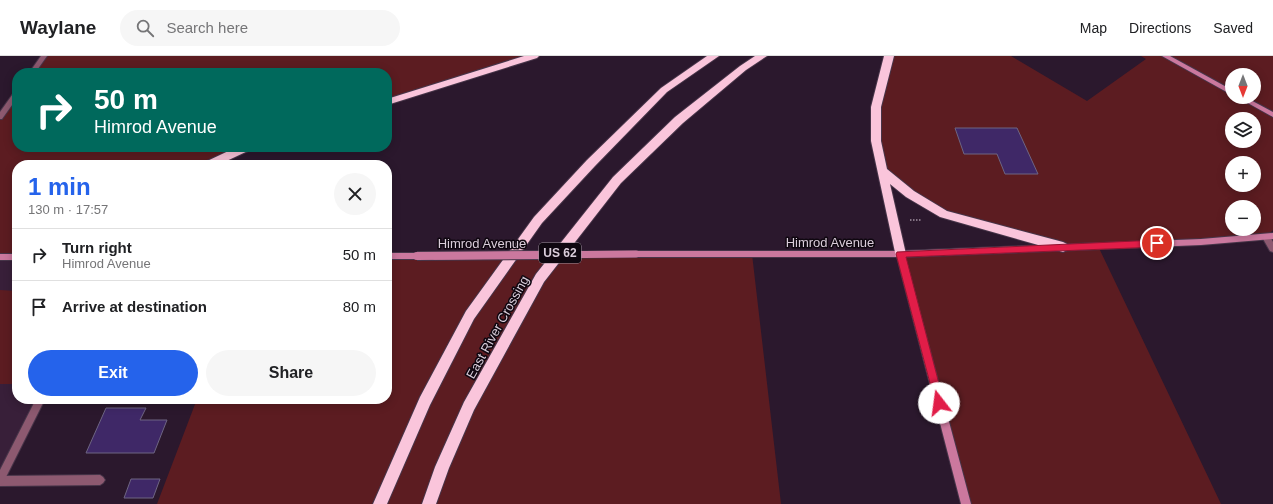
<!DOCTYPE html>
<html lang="en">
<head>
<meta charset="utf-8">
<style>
	:root { --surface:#fff; --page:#f6f6f6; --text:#202124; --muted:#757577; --line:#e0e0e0; --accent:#2563eb }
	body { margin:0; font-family:Arial,sans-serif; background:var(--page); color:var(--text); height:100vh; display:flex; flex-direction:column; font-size:15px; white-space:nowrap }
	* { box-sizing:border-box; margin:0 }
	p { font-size:13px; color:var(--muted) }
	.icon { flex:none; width:22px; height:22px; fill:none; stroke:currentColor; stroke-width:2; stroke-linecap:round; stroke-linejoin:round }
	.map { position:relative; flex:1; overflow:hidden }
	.side { position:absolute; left:12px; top:104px; width:380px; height:244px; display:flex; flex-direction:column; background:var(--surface); border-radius:16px; box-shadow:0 2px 10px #0003 }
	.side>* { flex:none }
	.top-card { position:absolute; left:12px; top:12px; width:380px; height:84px; border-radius:16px; box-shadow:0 2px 10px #0003; background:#00695c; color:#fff; overflow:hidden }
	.needle { width:26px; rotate:180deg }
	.buttons { position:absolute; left:1225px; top:12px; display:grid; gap:8px }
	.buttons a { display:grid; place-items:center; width:36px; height:36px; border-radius:50%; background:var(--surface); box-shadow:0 2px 10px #0003; font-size:20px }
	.pin { position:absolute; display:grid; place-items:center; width:34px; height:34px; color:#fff; margin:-17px; border:2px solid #fff; border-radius:50%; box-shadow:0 1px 4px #0007 }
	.me { position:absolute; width:44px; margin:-22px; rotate:345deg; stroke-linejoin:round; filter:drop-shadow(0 0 3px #0008) }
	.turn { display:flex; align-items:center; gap:14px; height:84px; padding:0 16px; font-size:18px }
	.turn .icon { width:52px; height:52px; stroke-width:2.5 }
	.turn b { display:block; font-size:28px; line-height:34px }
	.round { display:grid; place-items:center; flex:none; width:42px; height:42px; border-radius:21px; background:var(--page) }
	.overview { display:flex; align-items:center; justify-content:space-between; height:68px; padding:0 16px }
	h1 { font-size:24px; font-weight:800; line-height:30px; color:var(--accent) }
	.action { display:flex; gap:8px; margin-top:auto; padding:8px 16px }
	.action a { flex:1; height:46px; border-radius:24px; background:var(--accent); color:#fff; font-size:16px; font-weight:800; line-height:46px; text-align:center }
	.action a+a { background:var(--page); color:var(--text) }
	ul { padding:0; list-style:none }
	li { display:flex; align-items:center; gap:12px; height:52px; padding:0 16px; border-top:1px solid var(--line) }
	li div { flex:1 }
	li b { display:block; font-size:15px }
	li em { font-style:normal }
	header { display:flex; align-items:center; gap:24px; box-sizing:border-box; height:56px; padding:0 20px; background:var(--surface); border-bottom:1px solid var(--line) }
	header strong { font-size:19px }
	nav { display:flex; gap:22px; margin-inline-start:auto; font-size:14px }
	.search { width:280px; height:36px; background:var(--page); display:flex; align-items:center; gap:10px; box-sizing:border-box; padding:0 14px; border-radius:22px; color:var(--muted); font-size:15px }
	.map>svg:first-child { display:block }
</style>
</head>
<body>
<header>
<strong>Waylane</strong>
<div class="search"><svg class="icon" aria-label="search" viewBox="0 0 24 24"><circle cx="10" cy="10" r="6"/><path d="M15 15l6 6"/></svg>Search here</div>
<nav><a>Map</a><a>Directions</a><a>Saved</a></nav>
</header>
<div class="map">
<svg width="1273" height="448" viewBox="0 0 1273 448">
	<rect width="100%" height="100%" fill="#2b182d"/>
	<!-- built -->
	<path fill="#381f39" d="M0 201H17V343H41L0 424Z"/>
	<!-- green -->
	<path fill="#5c1c21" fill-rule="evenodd" d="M44 0H534L387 46V17H32Z
		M889 0H1011L1087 45 1146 3 1141 0H1273V174L1266 181 1098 190 1221 448H966L900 198 1062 191 958 163 882 115 876 85ZM1232 19H1254V41H1232ZM1232 63H1254V85H1232ZM955 72H1017L1037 118H1005L997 98H964ZM1232 107H1254V129H1232ZM1232 151H1254V173H1232Z
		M17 37V91H246L209 109H17V201H0V61Z
		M752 198 781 448H157L197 343H387V200Z
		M0 234 17 235V328H0Z"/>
	<!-- building -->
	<path fill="#3f2867" stroke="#6e6583" d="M955 72H1017L1038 118H1005L997 98H964Z
		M106 352H146L140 364H167L154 397H86Z
		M131 423H160L153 442H124Z"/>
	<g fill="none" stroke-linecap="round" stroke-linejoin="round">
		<defs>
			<path id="lane" d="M100 419 103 421 105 424 103 427 100 429 0 430V420Z"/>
			<path id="street" d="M41 0H47L35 17H29Z
				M15 35H17V42L2 63H0V56Z
				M1266 178 1269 179 1273 186V196L1270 195 1262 181Z
				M36 343H45L3 427 0 429V414Z"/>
			<path id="secondary" d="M1162 0H1170L1232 34V39Z
				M1237 41H1245L1273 56V61Z
				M1273 177V183L1201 189 905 201 971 448H961L897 201H636L633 200 632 198 633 196 636 195H900L1201 183Z
				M387 197H417L420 198 421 200 420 202 417 203H387Z
				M0 198H17V204H0Z"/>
			<path id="highway" d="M524 0H539L537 2 387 49V43Z
				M707 0H719L667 36 595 110 542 167 474 263 430 349 387 448H373L420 341 466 255 534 161 587 104 661 32Z
				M755 0H767L746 14 683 67 621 127 544 226 474 354 449 412 436 448H422L435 411 464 346 536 218 613 121 675 61 740 10Z
				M884 0H894L881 51V85L887 113 914 135 947 155 1063 186 1067 188 1069 191 1067 194 1063 196 940 161 906 141 890 128 906 198 904 201H896L871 85V51Z
				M237 91H251L250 94 218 109H204L205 106Z"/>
		</defs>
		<!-- lane casing -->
		<use href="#lane" stroke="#473549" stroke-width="2"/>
		<!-- street casing -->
		<use href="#street" stroke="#473549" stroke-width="2"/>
		<!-- secondary casing -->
		<use href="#secondary" stroke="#473549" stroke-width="2"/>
		<!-- highway casing -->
		<use href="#highway" stroke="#473549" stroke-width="2"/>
		<!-- path -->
		<path stroke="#837384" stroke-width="2" stroke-dasharray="1.5 1.5" stroke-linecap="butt" d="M910 164H921"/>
		<!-- lane -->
		<use href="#lane" fill="#8d5970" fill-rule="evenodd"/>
		<!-- street -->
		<use href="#street" fill="#8d5970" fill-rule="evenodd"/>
		<!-- secondary -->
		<use href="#secondary" fill="#cb789e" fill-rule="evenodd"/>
		<!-- highway -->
		<use href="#highway" fill="#fac5db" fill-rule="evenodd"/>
		<defs>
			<path id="secondary-bridge-far1" d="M435 200 636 198"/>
			<path id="secondary-bridge" d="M417 200 545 199"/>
		</defs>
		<!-- secondary-bridge-far1 casing -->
		<use href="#secondary-bridge-far1" stroke="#473549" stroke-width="8" stroke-linecap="butt"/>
		<!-- secondary-bridge casing -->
		<use href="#secondary-bridge" stroke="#473549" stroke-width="10" stroke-linecap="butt"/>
		<!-- secondary-bridge-far1 -->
		<use href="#secondary-bridge-far1" stroke="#cb789e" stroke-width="7"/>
		<!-- secondary-bridge -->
		<use href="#secondary-bridge" stroke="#cb789e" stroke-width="8"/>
	</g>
	<!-- route -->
	<path fill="#e11d48" stroke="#92132f" d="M1157 184 1161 187 1157 191 906 201 944 347 943 350 939 351 936 350 896 198 897 196Z"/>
	<g text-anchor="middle" stroke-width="3" stroke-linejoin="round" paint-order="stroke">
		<!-- shield labels -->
		<rect fill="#0f0710" stroke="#9d929d" stroke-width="1" x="539" y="187" width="42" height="20" rx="3"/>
		<g font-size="12" font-weight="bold" fill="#dacdda">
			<text x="560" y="201">US 62</text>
		</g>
		<!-- street labels -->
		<g font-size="13" fill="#dacdda" stroke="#0f0710">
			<text x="830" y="191">Himrod Avenue</text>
			<text x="482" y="192">Himrod Avenue</text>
			<text transform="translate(497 271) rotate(-61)" y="5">East River Crossing</text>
		</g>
	</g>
</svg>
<div class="buttons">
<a><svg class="needle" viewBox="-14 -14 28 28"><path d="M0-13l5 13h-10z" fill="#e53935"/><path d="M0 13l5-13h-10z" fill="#757577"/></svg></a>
<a><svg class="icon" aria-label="layers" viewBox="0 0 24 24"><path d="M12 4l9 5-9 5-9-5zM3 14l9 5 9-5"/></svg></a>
<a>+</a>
<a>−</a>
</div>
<div class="pin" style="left:1157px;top:187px;background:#d93025"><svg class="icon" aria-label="arrive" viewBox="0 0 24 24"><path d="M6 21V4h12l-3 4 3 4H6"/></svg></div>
<svg class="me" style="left:939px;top:347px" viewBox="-20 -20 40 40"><circle r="19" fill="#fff"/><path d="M0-13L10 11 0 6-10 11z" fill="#e11d48"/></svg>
<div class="top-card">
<div class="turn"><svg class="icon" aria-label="right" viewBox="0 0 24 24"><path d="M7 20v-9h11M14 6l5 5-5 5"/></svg><div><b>50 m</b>Himrod Avenue</div></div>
</div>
<section class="side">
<div class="overview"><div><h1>1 min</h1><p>130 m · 17:57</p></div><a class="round"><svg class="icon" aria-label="close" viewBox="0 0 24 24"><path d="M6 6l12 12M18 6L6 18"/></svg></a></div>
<ul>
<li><svg class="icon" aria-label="right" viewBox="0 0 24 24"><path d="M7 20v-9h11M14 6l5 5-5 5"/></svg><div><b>Turn right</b><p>Himrod Avenue</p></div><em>50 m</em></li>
<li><svg class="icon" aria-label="arrive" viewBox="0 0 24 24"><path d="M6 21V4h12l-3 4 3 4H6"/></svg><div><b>Arrive at destination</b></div><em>80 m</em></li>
</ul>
<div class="action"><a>Exit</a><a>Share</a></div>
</section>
</div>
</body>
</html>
